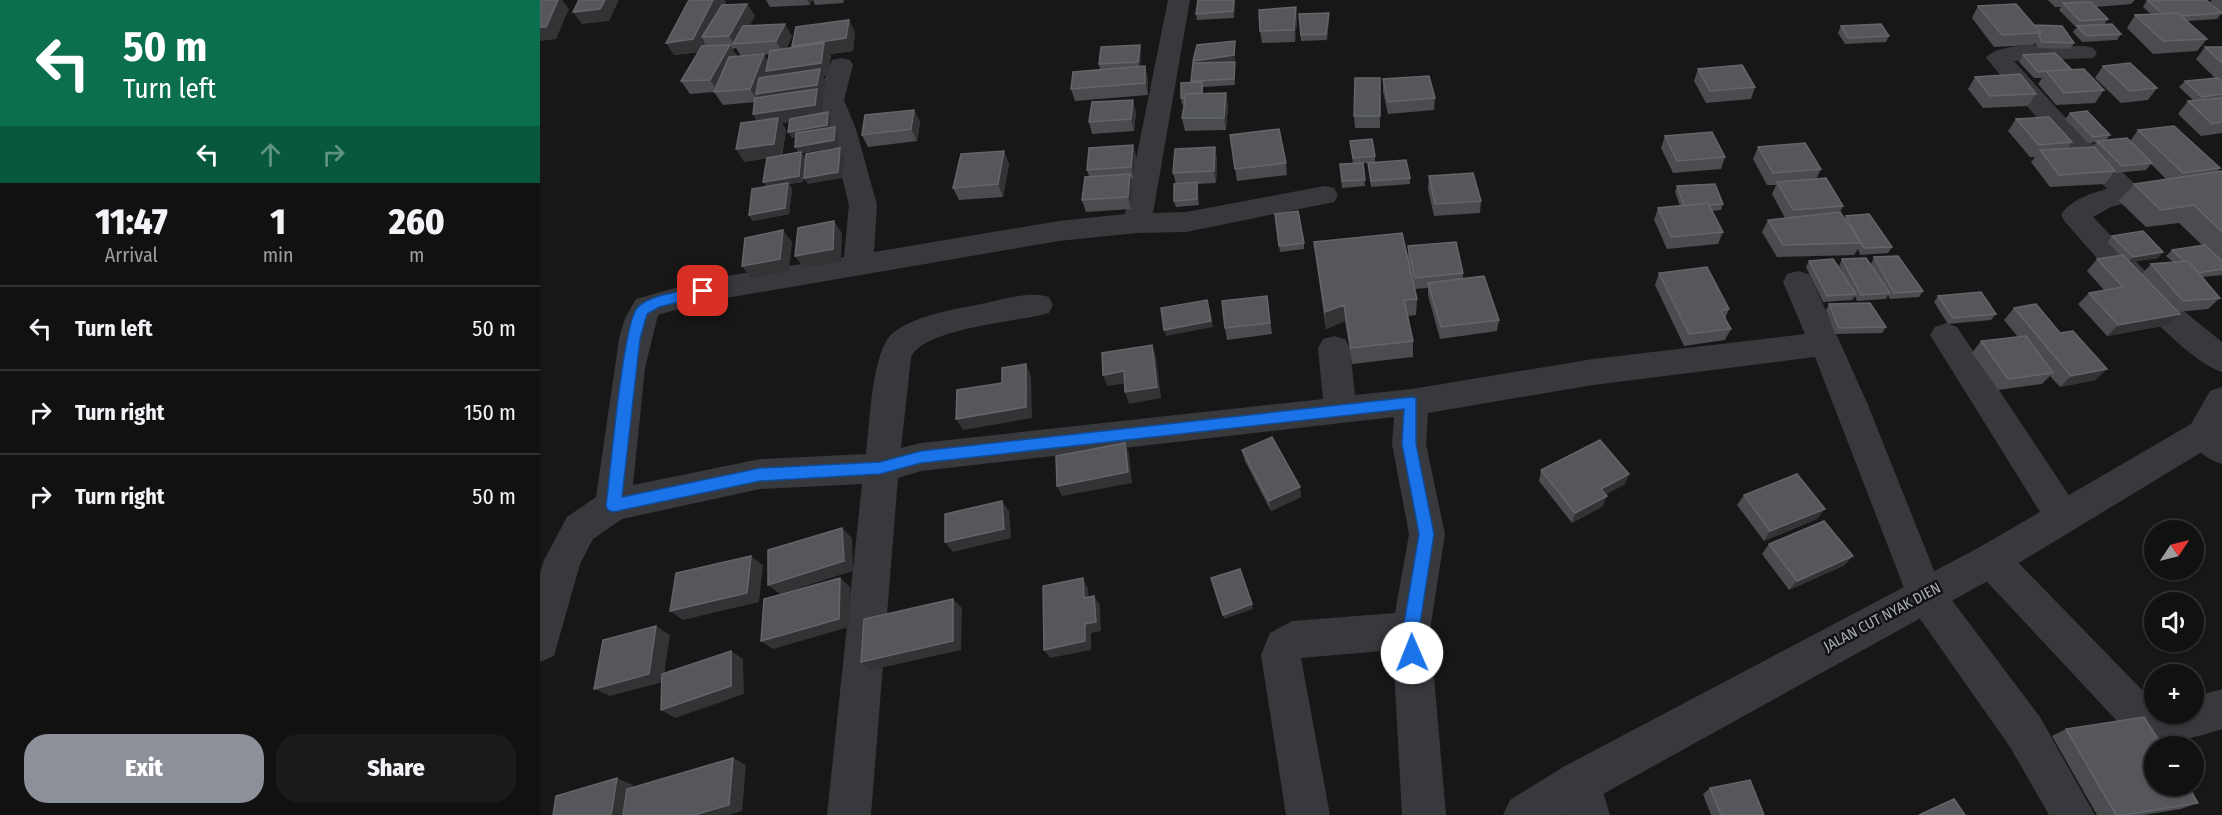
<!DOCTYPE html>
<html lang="en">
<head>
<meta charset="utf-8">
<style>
	:root { --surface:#111112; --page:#1a1a1b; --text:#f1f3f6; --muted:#9c9d9f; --line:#303132; --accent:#8c9099 }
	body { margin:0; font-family:"Fira Sans Condensed",sans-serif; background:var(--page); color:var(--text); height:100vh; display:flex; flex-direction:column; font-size:22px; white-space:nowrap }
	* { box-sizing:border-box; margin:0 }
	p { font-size:20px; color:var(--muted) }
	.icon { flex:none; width:33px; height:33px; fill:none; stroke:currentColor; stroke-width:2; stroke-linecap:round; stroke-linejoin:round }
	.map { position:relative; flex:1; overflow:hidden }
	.side { display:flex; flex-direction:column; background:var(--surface); width:540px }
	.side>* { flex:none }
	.banner { background:#0b6e4f; color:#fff; overflow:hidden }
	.needle { width:39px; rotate:55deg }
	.controls { position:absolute; left:1604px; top:520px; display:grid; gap:12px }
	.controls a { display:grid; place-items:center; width:60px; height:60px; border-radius:50%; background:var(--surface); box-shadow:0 2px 4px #0004,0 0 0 2px var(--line); font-size:30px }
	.pin { position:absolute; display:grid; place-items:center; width:51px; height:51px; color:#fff; margin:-26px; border-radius:12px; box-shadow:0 3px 9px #0006 }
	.me { position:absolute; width:66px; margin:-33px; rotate:359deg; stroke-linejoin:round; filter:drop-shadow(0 0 4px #0008) }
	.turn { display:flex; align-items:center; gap:21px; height:126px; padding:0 24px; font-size:27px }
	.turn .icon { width:78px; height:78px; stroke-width:2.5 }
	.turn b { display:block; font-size:42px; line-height:51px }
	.lanes { display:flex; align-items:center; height:57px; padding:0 24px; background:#0003; justify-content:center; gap:30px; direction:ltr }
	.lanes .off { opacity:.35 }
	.eta { display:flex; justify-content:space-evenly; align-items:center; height:102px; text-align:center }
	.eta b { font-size:36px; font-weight:800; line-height:42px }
	.action { display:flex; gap:12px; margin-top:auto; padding:12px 24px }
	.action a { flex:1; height:69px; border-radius:24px; background:var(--accent); color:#fff; font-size:24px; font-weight:800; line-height:69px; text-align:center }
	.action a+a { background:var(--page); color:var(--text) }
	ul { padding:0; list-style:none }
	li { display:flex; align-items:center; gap:18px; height:84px; padding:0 24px; border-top:2px solid var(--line) }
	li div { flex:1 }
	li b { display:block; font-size:22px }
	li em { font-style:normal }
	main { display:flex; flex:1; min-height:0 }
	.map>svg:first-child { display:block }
</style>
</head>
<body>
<main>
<section class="side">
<div class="banner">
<div class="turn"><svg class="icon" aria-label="left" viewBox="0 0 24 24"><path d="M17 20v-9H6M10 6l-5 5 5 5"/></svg><div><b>50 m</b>Turn left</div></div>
<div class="lanes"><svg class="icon" aria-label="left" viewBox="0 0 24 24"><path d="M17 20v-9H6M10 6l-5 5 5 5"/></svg><svg class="icon off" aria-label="ahead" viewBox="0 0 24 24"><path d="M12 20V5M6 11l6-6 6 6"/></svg><svg class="icon off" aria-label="right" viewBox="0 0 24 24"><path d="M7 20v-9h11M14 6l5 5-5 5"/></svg></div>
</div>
<div class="eta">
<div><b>11:47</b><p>Arrival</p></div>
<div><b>1</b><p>min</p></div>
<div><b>260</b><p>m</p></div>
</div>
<ul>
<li><svg class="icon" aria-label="left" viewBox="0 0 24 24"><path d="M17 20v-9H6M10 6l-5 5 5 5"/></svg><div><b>Turn left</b></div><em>50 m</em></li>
<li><svg class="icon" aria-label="right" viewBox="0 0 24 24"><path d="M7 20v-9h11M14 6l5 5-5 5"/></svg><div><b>Turn right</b></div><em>150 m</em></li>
<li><svg class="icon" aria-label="right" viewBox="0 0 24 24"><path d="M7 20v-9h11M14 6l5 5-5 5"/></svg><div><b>Turn right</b></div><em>50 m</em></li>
</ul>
<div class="action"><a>Exit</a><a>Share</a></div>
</section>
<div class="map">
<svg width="1682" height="815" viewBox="0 0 1682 815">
	<rect width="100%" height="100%" fill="#171718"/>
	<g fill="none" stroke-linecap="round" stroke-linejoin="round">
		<!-- minor -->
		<path fill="#38393d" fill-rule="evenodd" d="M628 0H650L613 213 646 212 784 186 794 188 798 195 794 202 646 232 597 233 519 241 163 302 118 315 105 368 93 485 220 459 326 454C330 426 331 351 353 333 374 316 410 310 436 305 458 301 487 290 509 297L513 305 509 313C479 322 382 328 371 358L361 448 381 443 783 399 778 348 783 339 794 336 805 339 810 348 815 395 872 389 1053 359 1265 334 1243 282 1247 274 1258 271 1269 274 1273 282 1328 405 1399 583 1500 717 1555 815H1509L1470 747 1371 606 1275 357 1053 385 888 413 886 444 905 534 890 630 906 815H862L853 650 761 658 790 815H746L721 655 730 633 752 621 855 613 869 534 852 444 854 417 381 471 358 478 331 815H287L322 484 220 489 82 519 53 539 40 564 14 656 0 662V573L4 560 27 517 56 497 79 339 85 318 96 299 163 280 304 257 309 205 290 129 278 100 279 93 292 60 301 58 310 60 313 65 304 100 316 129 337 205 334 252 519 221 585 214Z
			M1545 46 1553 48 1557 53 1553 58 1474 61 1522 114 1597 186 1601 193 1597 200 1571 207 1553 217 1645 312 1682 342V372C1640 359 1558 258 1525 222L1521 215C1530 200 1551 193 1567 189L1504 126 1446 58C1458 40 1523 46 1545 46Z
			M1406 323 1417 327 1536 506 1541 517 1536 528 1523 533 1510 528 1390 335 1395 327Z
			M1663 420 1682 430V464C1666 459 1654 449 1646 434L1651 424Z
			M1451 543 1464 548 1605 693 1614 698V714H1653V697L1682 689V729C1637 743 1618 749 1577 721L1438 572 1433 560 1438 548Z
			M1040 760 1055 766 1070 815H1026L1019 781 1025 766Z"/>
		<!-- tertiary -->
		<path fill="#38393d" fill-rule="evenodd" d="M1682 387V431L1675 444 1464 572 1025 815H963L970 800 1025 766 1438 548 1651 424 1670 391Z"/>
	</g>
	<!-- wall -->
	<path fill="#4b4c50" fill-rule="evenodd" d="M226 0H272L270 5 230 7Z
		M273 0H304L303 3 275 5Z
		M658 0H695L694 18 657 20 656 14Z
		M1508 0H1595L1591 4 1556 7 1568 19 1564 25 1581 34 1577 40 1542 42 1533 32 1537 27H1536L1519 10 1521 7H1515Z
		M1607 0 1680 11 1670 2 1672 0H1682V13L1677 19 1647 21 1667 39 1657 51 1613 54 1587 28 1595 15H1612L1603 7Z
		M186 2 184 5 207 4 215 16 209 25 252 36 246 49 253 48 315 32 313 51 290 54 291 55 288 75 283 76 286 82 284 97H282L284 101 283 113 291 119V128L295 127 299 133 298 147 262 153 265 158 263 182 249 184 252 189 249 214 213 221 209 215 226 186 227 158 204 162 217 121 213 114 215 102 183 105 174 92 150 94 141 81 159 52 134 55ZM196 48 201 56H197L192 49ZM229 54 228 61 224 55ZM249 122 252 138 256 137 258 152 242 155 246 130 242 123Z
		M1438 6 1494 25 1534 43 1530 49 1498 48 1495 43 1493 45 1454 47 1432 18Z
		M759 14 789 19 787 40 761 41Z
		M757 19 755 42 722 43 720 31Z
		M1301 26 1349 36 1346 42 1305 44 1298 33Z
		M600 45 601 51 600 67 608 78V95L535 101 531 89 560 70 559 64Z
		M695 47V61L688 62 695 68V85L663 87V93L688 105 686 130 645 131 642 118 644 104 642 105 641 98 652 82 651 81Z
		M1665 47H1682V133L1661 136 1638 114 1648 101H1654L1639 87 1645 81 1675 78 1656 59Z
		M1483 55 1531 69 1564 90 1555 103 1516 105 1498 84 1502 78H1494L1479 62Z
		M1563 66 1617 88 1608 100 1581 103 1555 78Z
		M1158 69 1215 87 1211 99 1166 103 1154 81Z
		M1435 77 1496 94 1488 106 1443 108 1428 89Z
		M840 78V128H815L814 116Z
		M843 79 895 98 894 110 848 114 843 92Z
		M374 110 380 122 377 141 328 147 322 135Z
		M596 112 594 131 552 134 549 122Z
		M1530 113 1570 135 1566 140 1590 141 1598 130 1680 168 1677 172 1682 171V275L1663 277 1680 298 1668 309 1638 312 1640 314 1628 325 1567 336 1538 304 1549 293 1564 290 1547 271 1557 259 1580 255 1567 242 1572 236 1623 252 1618 258 1591 262 1602 274 1611 264 1633 262 1626 256 1632 250 1662 245 1639 223 1606 227 1579 201 1594 184 1626 179 1611 164 1606 170 1576 173 1569 165 1575 171 1565 184 1510 187 1491 162 1495 157H1490L1468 131 1476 119 1532 142 1527 149 1553 147 1556 142 1548 143 1525 119Z
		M690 135 746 163 747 175 697 181Z
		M1125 136 1185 157 1181 169 1133 173 1121 148Z
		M810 141 835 156V162L870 178V184L831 187 828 163H823L825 186 802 188 800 164H813Z
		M593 145 596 157 594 179H591L593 186 591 209 546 212 542 200 549 176 547 170Z
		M1218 147 1281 169 1276 179 1303 206 1300 212 1305 218 1306 216 1352 247 1348 253 1320 255 1318 249 1314 255 1237 257 1222 232 1228 220 1245 218 1232 194 1236 185H1227L1213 159Z
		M464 151 469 164 463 197 419 200 413 188Z
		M677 159 676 183 657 184 659 205 636 207 634 201 636 184 633 173Z
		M889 176 941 201 940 213 894 216 888 189Z
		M1137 186 1183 204 1181 210 1172 211 1183 232 1178 244 1127 249 1114 220 1118 208 1140 206 1135 192Z
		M735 214 764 243V249L740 252Z
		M774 242 872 281 868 258V246L923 273V279L959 320 957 331 900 339 888 295V288L874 289 877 299 876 315 868 316 873 341V357L812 364 805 321 786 329 776 259Z
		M1334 257 1383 291 1379 297 1350 299 1348 295 1346 299 1317 301 1315 296 1312 300 1283 302 1266 267 1269 261 1303 274 1299 266 1302 259 1334 269 1331 264Z
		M1119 273 1189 309 1185 319 1191 329 1185 340 1144 346 1115 285Z
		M727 296 732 334 687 340 685 328Z
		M1398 296 1456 314 1451 320 1408 324 1394 302Z
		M1289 304 1346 327 1342 333 1295 334 1286 310Z
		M1474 308 1520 333 1567 369 1555 380 1520 387 1510 376 1502 384 1458 390 1432 353 1441 341 1478 337 1464 320Z
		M702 450 761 497 731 511 705 461Z
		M1001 470 1085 484 1066 494 1063 506 1032 523 999 481Z
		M1204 495 1277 519 1224 541 1197 505Z
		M1229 544 1305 565 1249 590 1222 554Z
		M1526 729 1658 803 1641 809 1603 815H1557L1512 736Z
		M1170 788 1224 815H1171L1163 794Z"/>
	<!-- shaded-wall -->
	<path fill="#323335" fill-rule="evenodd" d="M18 0H22L29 9 16 39 0 41V27Z
		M65 0H79L69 21 42 24 33 12Z
		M173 0H185L186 2 168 37H162L165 43 161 52 134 55 126 43Z
		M267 0H272L270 5Z
		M694 0H695L694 18 693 11Z
		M207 4 215 16 200 43 194 44 189 36Z
		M756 7 757 19 755 42 754 30Z
		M789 13V19L787 40 786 34Z
		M309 20 315 32 313 51 290 54 291 55 288 75 283 76 286 82 284 97H282L284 101 282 117 242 123 246 130 241 156 204 162 196 149 220 127 213 114 218 101 210 89 224 54 231 66 259 58 252 46ZM228 74 233 83 221 93Z
		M245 24 252 36 243 53 236 41Z
		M695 41V61L654 67 653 61Z
		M190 45 198 57 178 92 170 80Z
		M600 45 601 51 600 69 598 62Z
		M695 62V85L694 79Z
		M605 66 608 78V95L605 83Z
		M686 93 688 105 686 130 684 118Z
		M593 100 596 112 594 131 591 119Z
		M374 110 380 122 377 141 371 129Z
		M288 112 291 119 290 131 252 138 248 132Z
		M295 127 299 133 298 147 262 153 265 158 263 182 249 184 252 189 249 214 213 221 209 215 228 188 223 182 259 153 255 147Z
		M593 145 596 157 594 179 591 167Z
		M675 147 677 159 676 183 674 171Z
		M300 148 304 155 302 178 268 184 264 178Z
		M464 151 469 164 463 197 458 184Z
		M590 174 593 186 591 209 588 197Z
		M657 182 658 188 659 205 657 199Z
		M294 221 302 233 301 261 264 268 255 256Z
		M243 230 252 242 249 271 211 278 202 266Z
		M1623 252 1618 258 1587 263 1593 257Z
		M667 300 673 327 626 336 624 330Z
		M804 305 805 321 786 329 785 312Z
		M1640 314 1628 325 1567 336 1578 325Z
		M612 345 616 356 621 398 589 404 585 392Z
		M486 364 491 376 492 418 423 430 416 419Z
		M1567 369 1555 380 1520 387 1531 376Z
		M584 371 588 383 567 386 563 375Z
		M585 443 589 453 592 483 522 496 517 486Z
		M1089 474 1085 484 1057 499 1061 489Z
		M760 487 761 497 731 511 729 501Z
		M1067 496 1063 506 1032 523 1035 513Z
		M462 501 469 511 471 538 413 552 405 542Z
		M1285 509 1277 519 1224 541 1230 531Z
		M302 528 312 538 313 571 240 594 228 585Z
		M211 556 223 565 219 602 143 620 130 611Z
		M1313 556 1305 565 1249 590 1257 581Z
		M300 578 310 587 309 627 233 649 221 641Z
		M543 578 548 588 549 607 544 598Z
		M554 596 560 605 561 631 551 633V650L510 658 504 650 545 624Z
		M413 599 422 608 421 650 331 670 321 662Z
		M712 604 713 609 684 619 683 615Z
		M116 626 130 635 123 682 70 696 54 689Z
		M191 651 203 659 204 694 135 718 121 710Z
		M193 758 206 765 202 811 189 815H154Z
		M77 778 93 785 89 815H71Z"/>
	<!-- building -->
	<path fill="#55575b" stroke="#63656a" stroke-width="1.5" d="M0 0H18L6 27H0Z
		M39 0H65L60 9 33 12Z
		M149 0H173L153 39 126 43Z
		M658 0H694L693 11 656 14Z
		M1607 0H1666L1682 13 1642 16 1638 13 1623 14Z
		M1551 2 1568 19 1540 21 1523 3Z
		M207 4 189 36 162 37 182 5Z
		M1476 4 1501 33 1462 35 1438 6Z
		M756 7 754 30 720 31 719 10Z
		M789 13 786 34 761 35 759 14Z
		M1638 13 1667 39 1623 41 1595 15Z
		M309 20 306 38 252 46 256 27Z
		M245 24 236 41 193 44 203 26Z
		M1341 24 1349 36 1308 38 1301 26Z
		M1572 24 1581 34 1546 36 1537 26Z
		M1494 25 1522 26 1534 43 1502 42 1499 36 1501 33Z
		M695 41 694 55 653 61 657 45Z
		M284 43 281 63 226 71 230 51Z
		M190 45 170 80 141 81 162 46Z
		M600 45 598 62 559 64 561 47Z
		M1665 47H1682V63Z
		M1515 53 1531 69 1498 72 1483 55Z
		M224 54 210 89 174 92 189 57Z
		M695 62 694 79 651 81 653 63Z
		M1590 63 1617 88 1590 91 1563 66Z
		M1202 65 1215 87 1170 91 1158 69Z
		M605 66V83L531 89 533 72Z
		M280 69 277 85 216 94 219 78Z
		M1544 69 1564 90 1524 93 1506 71Z
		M1480 74 1496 94 1450 96 1435 77Z
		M889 76 895 98 848 102 843 79Z
		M815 78H840V116H814Z
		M1678 78 1682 81V94L1662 97 1645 81Z
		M662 82V93L646 94 645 98H641V83Z
		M277 89 275 105 213 114 215 98Z
		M686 93 684 118H642L646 94Z
		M1682 98V122L1672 124 1648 101Z
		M593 100 591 119 549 122 552 102Z
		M374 110 371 129 322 135 325 115Z
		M1547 111 1570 135 1553 137 1530 113Z
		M288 112 287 125 248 132 250 119Z
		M1509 117 1532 142 1499 145 1476 119Z
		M238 118 234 144 196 149 201 123Z
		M1634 126 1680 168 1643 173 1598 130Z
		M295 127 294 140 255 147 256 133Z
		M739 129 746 163 695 169 690 135Z
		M1172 132 1185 157 1137 161 1125 136Z
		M1587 138 1612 163 1582 166 1557 141Z
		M832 139 835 156 813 158 810 141Z
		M1265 143 1281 169 1233 173 1218 147Z
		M593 145 591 167 547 170 549 148Z
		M675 147 674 171 633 173 635 149Z
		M1554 147 1575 171 1519 175 1500 150Z
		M300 148 298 172 264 178 266 154Z
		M464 151 458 184 413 188 421 154Z
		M261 152 259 176 223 182 227 158Z
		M866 160 870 178 831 181 828 163Z
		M823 163 825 180 802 181 800 164Z
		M1682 171V232L1654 205 1621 210 1594 184Z
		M933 173 941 201 895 204 889 176Z
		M590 174 588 197 542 200 545 177Z
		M1286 178 1303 206 1253 210 1237 182Z
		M657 182V199L634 201V184Z
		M248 183 245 208 209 215 212 189Z
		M1175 184 1183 204 1169 205 1168 203 1144 206 1137 186Z
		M1168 203 1183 232 1131 237 1118 208Z
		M758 211 764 243 739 246 735 214Z
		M1300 212 1321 243 1243 245 1228 220Z
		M1329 214 1352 247 1324 248 1306 216Z
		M294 221 293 249 255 256 258 228Z
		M243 230 240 259 202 266 205 238Z
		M1603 231 1623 252 1593 257 1572 236Z
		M862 233 877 299 864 300 873 341 811 348 804 305 785 312 774 242Z
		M916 242 923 273 875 278 868 246Z
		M1665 245 1682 261V269L1659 273 1648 261H1644L1632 250Z
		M1583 255 1640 314 1578 325 1549 293 1583 287 1557 259Z
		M1358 256 1383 291 1354 293 1334 257Z
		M1326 258 1350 293 1321 295 1302 259Z
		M1293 259 1316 294 1287 296 1269 261Z
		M1648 261 1680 298 1643 301 1611 264Z
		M1167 267 1189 309 1181 311 1191 329 1149 334 1119 273Z
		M944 276 959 320 901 327 888 283Z
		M1441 292 1456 314 1413 318 1398 296Z
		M727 296 730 323 685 328 682 301Z
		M667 300 671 321 624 330 621 308Z
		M1330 303 1346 327 1299 328 1289 304Z
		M1496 304 1520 333 1533 331 1567 369 1531 376 1474 308Z
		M1486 336 1513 373 1468 379 1441 341Z
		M612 345 617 387 585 392 584 371 563 375 562 353Z
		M486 364V407L416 419 417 390 462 383V368Z
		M732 437 760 487 729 501 702 450Z
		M1060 440 1089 474 1061 489 1067 496 1035 513 1001 470Z
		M585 443 588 472 517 486 516 456Z
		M1257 474 1285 509 1230 531 1204 495Z
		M462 501 464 529 405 542V514Z
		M1284 521 1313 556 1257 581 1229 544Z
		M302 528 304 561 228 585V550Z
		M211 556 207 593 130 611 136 573Z
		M700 569 712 604 683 615 671 578Z
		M300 578 299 619 221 641 224 599Z
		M543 578 544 598 554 596 556 622 545 624V641L504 650 503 586Z
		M413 599V641L321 662 324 619Z
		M116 626 109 674 54 689 63 640Z
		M191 651V686L121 710 122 674Z
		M1604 717 1623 747H1614V786H1648L1658 803 1584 815H1576L1526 729Z
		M193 758 189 805 154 815H83L87 789Z
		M77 778 71 815H13L16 796Z
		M1210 780 1224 815H1181L1170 788Z
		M1414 799 1425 815H1379Z"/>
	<!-- route -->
	<path fill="#1a73e8" stroke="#114b97" stroke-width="1.5" d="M163 287 169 291 167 295 119 307 107 314 100 339 82 497 220 468 340 462 381 451 872 397 876 398V444L894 534 879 630 880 653 878 658 872 661 866 658 863 630 879 534 862 444 864 409 381 463 340 474 220 481 73 512 68 510 66 506C70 477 83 320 98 307 113 293 143 292 163 287Z"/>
	<g text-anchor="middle" stroke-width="5" stroke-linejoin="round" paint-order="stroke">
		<!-- street labels -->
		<g font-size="15" fill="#aaafb8" stroke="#121213">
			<text transform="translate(1342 617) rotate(-28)" y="5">JALAN CUT NYAK DIEN</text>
		</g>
	</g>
</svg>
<div class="controls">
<a><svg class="needle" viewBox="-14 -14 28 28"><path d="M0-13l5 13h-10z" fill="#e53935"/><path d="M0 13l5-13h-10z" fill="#9c9d9f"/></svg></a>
<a><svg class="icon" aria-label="sound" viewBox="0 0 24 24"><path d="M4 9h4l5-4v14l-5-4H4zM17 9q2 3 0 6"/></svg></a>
<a>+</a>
<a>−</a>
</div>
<div class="pin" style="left:163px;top:291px;background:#d93025"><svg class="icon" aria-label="arrive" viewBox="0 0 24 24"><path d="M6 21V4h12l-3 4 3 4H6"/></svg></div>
<svg class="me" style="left:872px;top:653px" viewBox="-20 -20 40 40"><circle r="19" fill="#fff"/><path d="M0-13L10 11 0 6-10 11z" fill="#1a73e8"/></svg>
</div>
</main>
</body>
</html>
